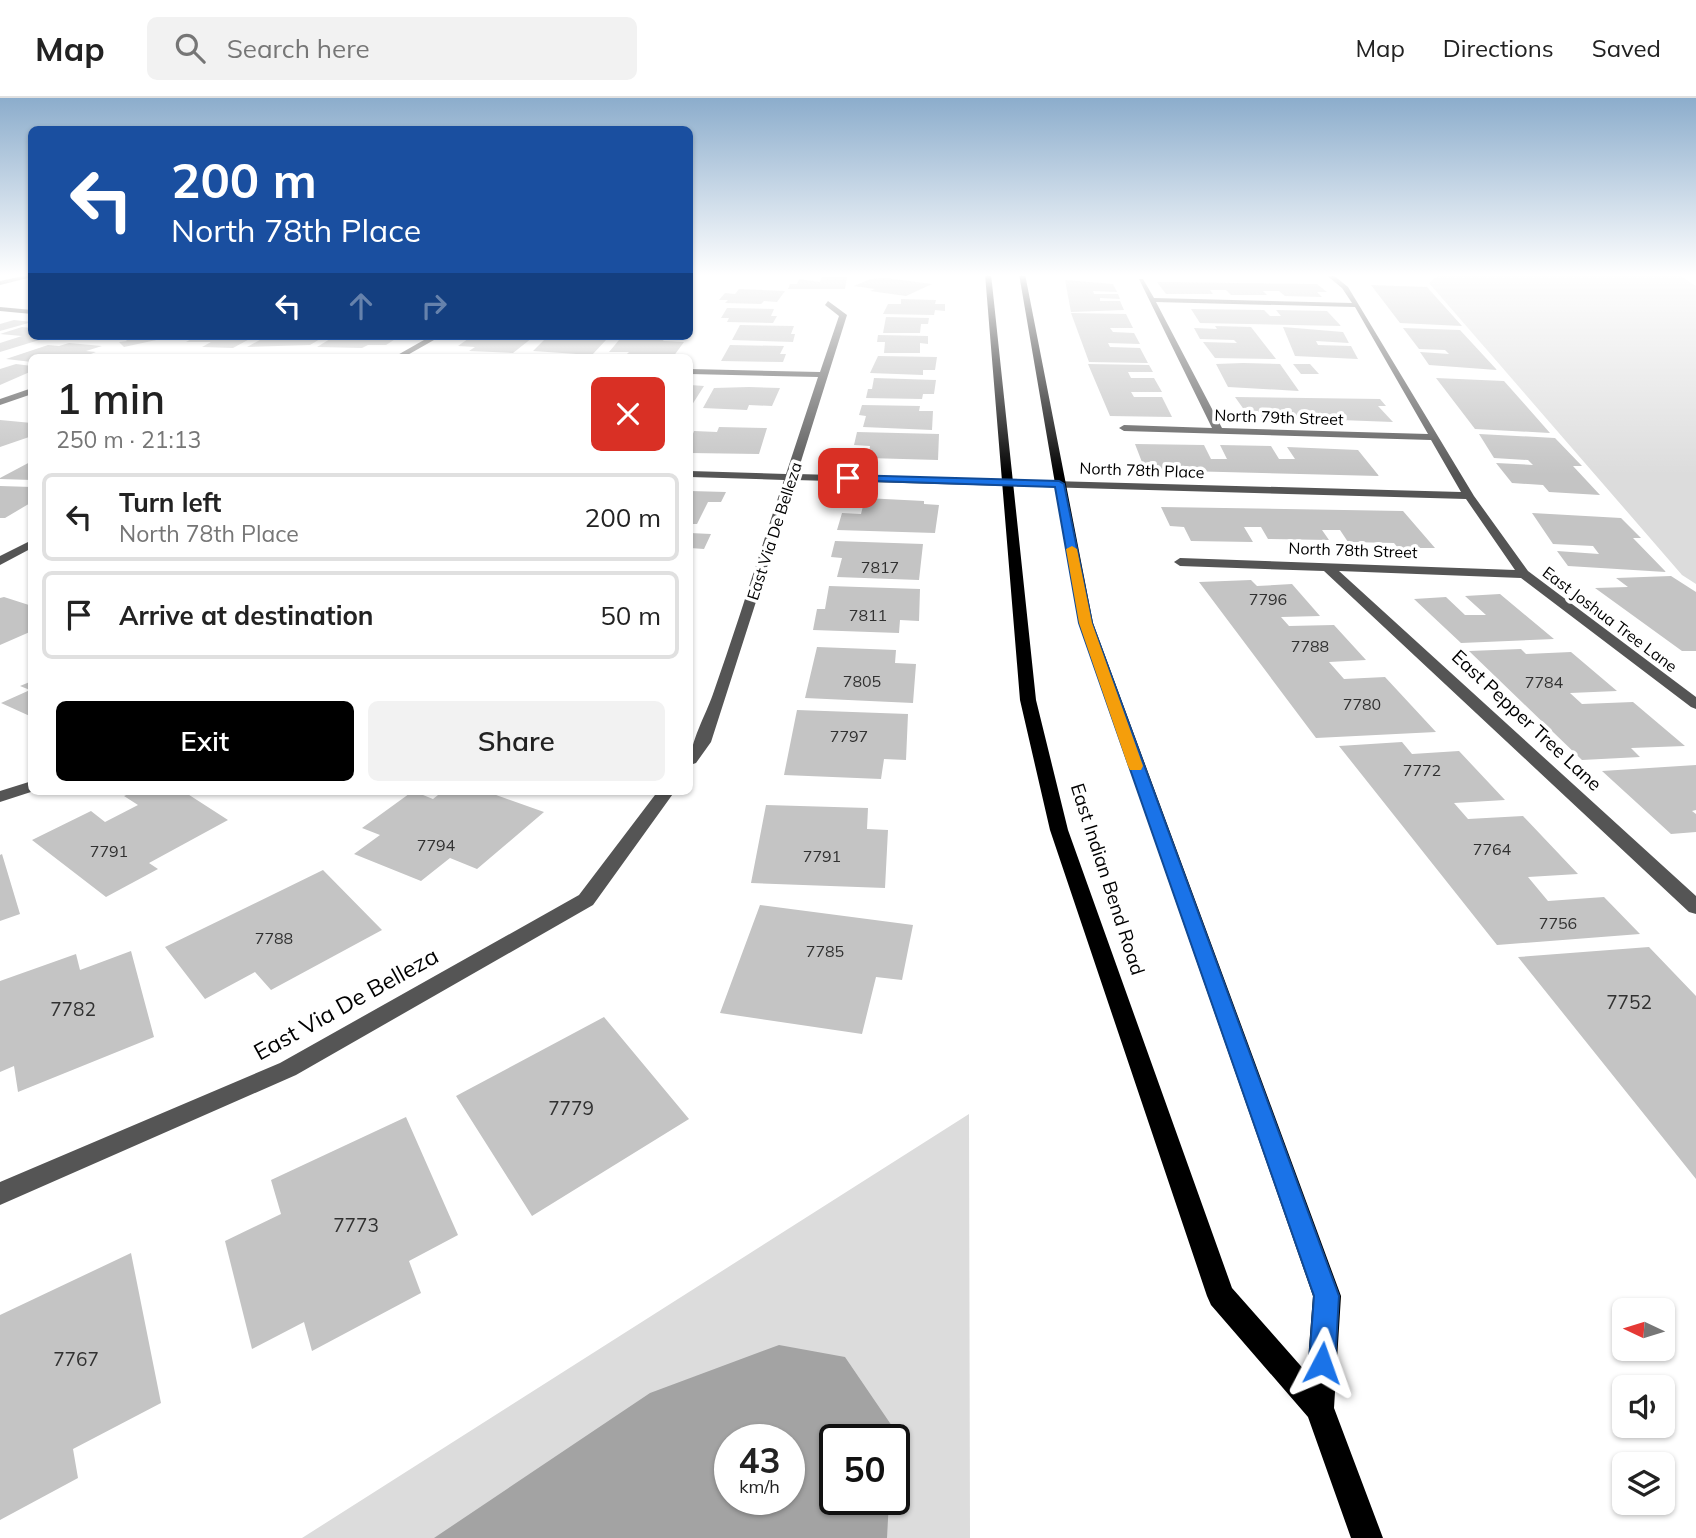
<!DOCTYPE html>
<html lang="en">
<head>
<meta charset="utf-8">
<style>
	:root { --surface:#fff; --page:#f2f2f2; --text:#222; --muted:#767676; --line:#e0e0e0; --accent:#000 }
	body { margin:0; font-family:Mulish,sans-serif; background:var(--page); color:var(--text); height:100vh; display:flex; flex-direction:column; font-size:26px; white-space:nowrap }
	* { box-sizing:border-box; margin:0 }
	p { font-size:23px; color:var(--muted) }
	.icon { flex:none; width:38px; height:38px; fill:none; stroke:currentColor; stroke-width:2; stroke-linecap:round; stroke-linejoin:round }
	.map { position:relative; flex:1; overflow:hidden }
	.panel { position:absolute; left:28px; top:256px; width:665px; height:441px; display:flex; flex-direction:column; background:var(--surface); border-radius:10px; box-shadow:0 2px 5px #0004 }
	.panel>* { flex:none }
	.banner { position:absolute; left:28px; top:28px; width:665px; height:214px; border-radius:10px; box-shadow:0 2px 5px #0004; background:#1a4fa0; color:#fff; overflow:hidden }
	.needle { width:46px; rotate:274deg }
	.buttons { position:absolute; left:1612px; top:1200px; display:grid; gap:14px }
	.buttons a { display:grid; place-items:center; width:63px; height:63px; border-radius:10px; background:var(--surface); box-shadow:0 2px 5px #0004; font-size:35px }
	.speed { position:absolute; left:714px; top:1326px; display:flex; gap:14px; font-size:35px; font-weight:700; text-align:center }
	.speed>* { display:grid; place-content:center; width:91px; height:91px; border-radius:50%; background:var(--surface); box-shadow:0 2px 5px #0004; line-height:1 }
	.speed small { font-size:18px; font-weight:400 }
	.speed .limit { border:4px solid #111; border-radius:10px; background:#fff; color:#111 }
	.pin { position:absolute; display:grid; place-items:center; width:60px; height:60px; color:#fff; margin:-30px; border-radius:14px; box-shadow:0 4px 10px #0006 }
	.me { position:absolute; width:77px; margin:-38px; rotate:4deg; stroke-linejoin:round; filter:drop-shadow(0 0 5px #0008) }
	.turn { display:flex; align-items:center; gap:24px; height:147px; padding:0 28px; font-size:32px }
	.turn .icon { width:91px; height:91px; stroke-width:2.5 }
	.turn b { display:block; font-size:49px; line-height:60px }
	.lanes { display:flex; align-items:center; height:66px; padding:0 28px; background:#0003; justify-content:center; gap:35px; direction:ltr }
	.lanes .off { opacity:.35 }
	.round { display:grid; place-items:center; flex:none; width:74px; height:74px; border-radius:10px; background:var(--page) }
	.head { display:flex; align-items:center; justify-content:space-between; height:119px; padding:0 28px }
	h1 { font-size:42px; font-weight:600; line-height:52px }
	.button { display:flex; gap:14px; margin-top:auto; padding:14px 28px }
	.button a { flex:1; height:80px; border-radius:10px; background:var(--accent); color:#fff; font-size:28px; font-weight:600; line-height:80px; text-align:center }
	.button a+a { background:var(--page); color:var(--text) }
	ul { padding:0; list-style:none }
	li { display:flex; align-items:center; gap:21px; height:88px; margin:0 14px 10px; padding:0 14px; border:4px solid var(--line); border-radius:10px }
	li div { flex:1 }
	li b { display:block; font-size:26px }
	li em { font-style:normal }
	header { display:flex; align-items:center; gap:42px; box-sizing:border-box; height:98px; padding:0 35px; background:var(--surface); border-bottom:2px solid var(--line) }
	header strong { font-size:33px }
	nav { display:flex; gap:38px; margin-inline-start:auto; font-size:24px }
	.search { width:490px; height:63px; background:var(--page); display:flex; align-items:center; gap:18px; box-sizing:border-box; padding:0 24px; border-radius:10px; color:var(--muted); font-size:26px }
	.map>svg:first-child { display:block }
</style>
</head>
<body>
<header>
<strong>Map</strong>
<div class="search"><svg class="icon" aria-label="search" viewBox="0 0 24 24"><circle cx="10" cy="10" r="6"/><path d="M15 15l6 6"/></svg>Search here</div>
<nav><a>Map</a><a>Directions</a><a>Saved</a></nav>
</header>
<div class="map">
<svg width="1696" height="1440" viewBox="0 0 1696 1440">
	<rect width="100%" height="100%" fill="#fff"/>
	<!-- green -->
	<path fill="#dcdcdc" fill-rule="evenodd" d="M1440 176H1678L1696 188V486L1682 477 1429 185Z
		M969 1016 970 1440H302ZM730 1342H789V1402H730ZM835 1342H894V1402H835Z"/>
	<!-- water -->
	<path fill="#a3a3a3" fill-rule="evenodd" d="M779 1247 845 1259 892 1328 891 1342H835V1402H889L887 1440H434L650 1295ZM730 1342H789V1402H730Z"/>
	<!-- building -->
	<path fill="#c4c4c4" d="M822 179H847L845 191H788L790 186H797L799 181 820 184Z
		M886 180 932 186 906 198 870 193 875 191 854 188 871 181Z
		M1065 182 1113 186 1117 194 1093 193 1094 196H1118L1120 201 1100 200V203H1120L1124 212 1071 214Z
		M1157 184 1317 186 1327 194H1317L1322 199 1285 198 1279 193H1263L1267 197H1231L1226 192H1210L1213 196H1166Z
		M1371 187 1427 189 1462 228 1400 225Z
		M739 191 785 193 777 204 764 203 761 206 725 205 728 202H719L725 195 735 196Z
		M901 201 936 202 935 206H945V213L935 212 934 217 883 216 888 206H901Z
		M727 210 774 211 771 218H777L773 225 727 224 729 220H721Z
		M1191 211 1264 212 1270 218H1281L1276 212 1327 213 1341 228 1200 225Z
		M1071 215 1126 216 1133 230H1110L1113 234 1134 235 1140 246 1108 245 1110 249 1140 250 1148 265 1089 264Z
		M886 219 929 220 928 226H921L920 235H883Z
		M14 222 32 224 0 233V226Z
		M740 227 794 228 791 236H795L793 244 732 242Z
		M1215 228 1251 229 1276 261 1215 260 1203 244 1237 245 1234 242 1200 241 1194 230 1217 231Z
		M22 229 32 230V238L49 239 0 254V245L22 238 0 236Z
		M1283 229 1343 234 1349 245 1316 243 1318 247 1351 248 1358 261 1295 258Z
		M1403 230 1460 232 1497 272 1429 267 1420 254 1449 256 1445 252 1419 251Z
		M878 237 928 238V246L920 245V255H884L885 244H877Z
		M122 238H169L170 239 124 249 119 244 127 243Z
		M197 238H255L233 250 202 249 211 244H186Z
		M267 238H325L310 247 247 249Z
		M335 238H400L386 247H368L362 250 317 249Z
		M472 238H517L532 240 513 255 469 253 475 249 458 248Z
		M562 238H591L588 241 606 242 592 257 533 253 546 240 559 241Z
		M637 239 665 240 663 243 684 244 673 259 625 258 629 254H609L619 242H634Z
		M69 245 102 248 86 253 96 254 83 259H32V264L6 261 48 247 59 248Z
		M730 247 784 248 780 256H786L783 264 721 263Z
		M878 258 937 259 935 272H923V277L870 275Z
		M1243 265 1280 266 1299 293 1228 289 1216 266Z
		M16 266 32 268V273L0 287V271Z
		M1088 266 1149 267 1153 274H1128L1131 280H1154L1162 294H1131L1134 299H1162L1172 319 1110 318Z
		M1293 266H1310L1319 276H1301Z
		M874 280 936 282 934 296H923L922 301 866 300 868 291H872Z
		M1436 280 1504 283 1550 335 1475 331Z
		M690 287 704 288 690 310Z
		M749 289 780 290 772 308 749 307 747 312 703 310 714 290Z
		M1235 299 1380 301 1386 308H1378L1393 324 1288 320 1290 323 1264 322 1258 313H1245Z
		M862 307 920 308 919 313H933L932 332 863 329 866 318 859 317Z
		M0 322 32 325V338L0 349Z
		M719 329 767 330 759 356 690 355V344L694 333 717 334Z
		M857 334 939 336 938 362 868 360 870 348 854 347Z
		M1479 336 1555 340 1582 368H1573L1600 397 1549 394 1543 387 1512 385 1496 365 1533 367 1528 362 1494 360Z
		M1135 346 1204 347 1211 361H1227L1220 347 1271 348 1279 361H1295L1287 349 1358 352 1379 378 1145 372Z
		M32 363V382L0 381V380Z
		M0 388 32 389V404L5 420H0Z
		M690 393 726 394 721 404H708L697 426H690Z
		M865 400 924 403V406L939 407 935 435 837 432 842 415 861 416Z
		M1161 409 1403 413 1435 450H1398L1394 445 1348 444 1340 432H1322L1329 442 1268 441 1261 429H1244L1253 444 1191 443 1184 429 1170 428Z
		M1532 415 1621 420 1641 440H1633L1666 474 1568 468 1557 453 1599 456 1593 448 1553 446Z
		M690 435 711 436 704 451 690 450Z
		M835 443 923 446 919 482 837 479 842 460 831 459Z
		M1671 478 1696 494V553H1682L1595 490 1628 489 1616 480Z
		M1251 482 1257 488 1292 486 1320 518 1281 519 1289 528 1334 527 1366 562 1329 564 1344 581 1385 579 1436 634 1316 640 1199 484Z
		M829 488 920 491 919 523 900 522 899 535 813 532 817 511H825Z
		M1500 496 1554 541 1461 545 1414 501 1446 499 1465 517H1486L1465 498Z
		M4 499 32 508V533L0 547V500Z
		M817 549 896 552 895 565 916 566 913 605 805 600Z
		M1521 551 1526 556 1571 554 1617 593 1570 595 1582 606 1633 604 1685 648 1631 650 1640 659 1582 662 1469 553Z
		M32 583V619L1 605 30 592 20 588Z
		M797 612 908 616 906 662 884 661 881 681 784 677Z
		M1402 644 1412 656 1459 653 1505 702 1454 705 1468 721 1523 718 1578 776 1528 779 1548 803 1604 799 1640 836 1497 847 1339 648Z
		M1696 667V712L1692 713 1696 716V734L1671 736 1602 673Z
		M135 693H183L228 722 149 765 158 771 106 799 32 742 91 713 105 724 138 707 124 698Z
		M413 693 433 701 443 693H485L544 714 477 771 450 760 421 783 354 756 380 737 362 730Z
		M766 707 868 710 867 731 888 732 885 790 751 785Z
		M2 756 20 816 0 823V757Z
		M323 772 382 832 271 892 255 874 205 901 165 849Z
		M760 807 913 827 902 882 876 879 862 936 720 915Z
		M1649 849 1696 898V1081L1518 859Z
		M131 853 154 939 18 994 14 968 0 974V883L76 856 80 872Z
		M604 919 689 1021 532 1118 456 998Z
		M406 1019 458 1137 409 1163 421 1195 312 1253 304 1224 252 1251 225 1143 281 1116 271 1082Z
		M131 1155 161 1305 73 1351 78 1380 0 1422V1217Z"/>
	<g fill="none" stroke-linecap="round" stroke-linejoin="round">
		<!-- minor -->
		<path fill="#555" fill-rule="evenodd" d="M32 176V179L0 187V183Z
			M1325 176H1332L1348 189 1474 398 1528 473 1696 599V611L1691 609 1521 480 1339 473 1696 798V816L1689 814 1324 473 1180 468 1174 464 1180 460 1515 472 1466 401 795 382 711 644 696 665 690 667C690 643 705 619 713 596 738 525 760 453 784 382L690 379V373L786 376 818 279 690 276V271L820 274 839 218 825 207 828 203 847 217 797 376 1461 394 1431 342 1124 333 1119 330 1124 327 1212 330 1139 181H1143L1154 200 1352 205 1342 190ZM1156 204 1355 209 1428 336 1222 330Z
			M0 209 32 212V216L0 213Z
			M431 238H441L404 259H394Z
			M32 290V296L0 307V301Z
			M32 442V450L0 467V458Z
			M32 683V693H34L0 704V693Z
			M658 693H675L593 807 296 977 0 1107V1084L280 965 579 797Z"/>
		<!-- major -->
		<path fill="#000" fill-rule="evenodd" d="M985 176H991L1036 602 1068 732 1232 1190 1307 1275 1313 1198 1079 525 1019 176H1025L1093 525 1341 1198 1334 1310 1383 1440H1351L1308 1319 1211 1207 1207 1198 1050 732 1020 602Z"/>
	</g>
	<!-- sky -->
	<linearGradient id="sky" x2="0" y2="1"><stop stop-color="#8cadcc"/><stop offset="0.47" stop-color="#fff"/><stop offset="1" stop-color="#fff" stop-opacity="0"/></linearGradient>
	<rect width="1696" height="377" fill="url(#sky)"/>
	<!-- route -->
	<path fill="#1a73e8" stroke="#114b97" stroke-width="2" d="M848 377 1059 383 1064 386 1092 525 1339 1198 1335 1265 1331 1274 1322 1278 1313 1274 1309 1265 1314 1198 1079 525 1055 389 844 382 843 380Z"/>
	<!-- slow -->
	<path fill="#f59e0b" d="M1072 448 1077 451 1092 525 1143 668 1141 672H1130L1128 668 1079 525 1066 451Z"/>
	<g text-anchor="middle" stroke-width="7" stroke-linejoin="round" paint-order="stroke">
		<!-- far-street labels -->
		<g font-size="16" fill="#000" stroke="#fff">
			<text transform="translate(1279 319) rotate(2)" y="6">North 79th Street</text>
			<text transform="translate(1142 372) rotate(2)" y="6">North 78th Place</text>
			<text transform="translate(774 433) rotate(-72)" y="6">East Via De Belleza</text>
			<text transform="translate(1353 452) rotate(2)" y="6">North 78th Street</text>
			<text transform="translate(1610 521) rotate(37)" y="6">East Joshua Tree Lane</text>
		</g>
		<!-- number labels -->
		<g font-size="16" fill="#313131">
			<text x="880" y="475">7817</text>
			<text x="1268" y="507">7796</text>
			<text x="868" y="523">7811</text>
			<text x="1310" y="554">7788</text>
			<text x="862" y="589">7805</text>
			<text x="1544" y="590">7784</text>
			<text x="1362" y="612">7780</text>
			<text x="849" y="644">7797</text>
			<text x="1422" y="678">7772</text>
			<text x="436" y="753">7794</text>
			<text x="1492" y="757">7764</text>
			<text x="109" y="759">7791</text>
			<text x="822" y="764">7791</text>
			<text x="1558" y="831">7756</text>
			<text x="274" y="846">7788</text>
			<text x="825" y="859">7785</text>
		</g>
		<!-- street labels -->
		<g font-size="19" fill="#000" stroke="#fff">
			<text transform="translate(1527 622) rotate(43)" y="7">East Pepper Tree Lane</text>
			<text transform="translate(1108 781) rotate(72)" y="7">East Indian Bend Road</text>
		</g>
		<!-- near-number labels -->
		<g font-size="19" fill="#313131">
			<text x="1629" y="911">7752</text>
			<text x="73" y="918">7782</text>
			<text x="571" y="1017">7779</text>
			<text x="356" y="1134">7773</text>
			<text x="76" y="1268">7767</text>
		</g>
		<!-- near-street labels -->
		<g font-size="23" fill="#000" stroke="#fff">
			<text transform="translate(346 906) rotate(-29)" y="8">East Via De Belleza</text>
		</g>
	</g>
</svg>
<div class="buttons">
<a><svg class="needle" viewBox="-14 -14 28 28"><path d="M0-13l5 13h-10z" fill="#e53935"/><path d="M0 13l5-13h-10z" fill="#767676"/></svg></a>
<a><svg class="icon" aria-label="sound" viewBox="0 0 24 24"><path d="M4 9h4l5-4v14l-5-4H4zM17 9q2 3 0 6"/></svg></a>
<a><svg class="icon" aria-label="layers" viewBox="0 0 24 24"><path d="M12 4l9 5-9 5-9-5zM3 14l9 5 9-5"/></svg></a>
</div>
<div class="speed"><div>43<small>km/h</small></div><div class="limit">50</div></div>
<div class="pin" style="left:848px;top:380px;background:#d93025"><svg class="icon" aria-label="arrive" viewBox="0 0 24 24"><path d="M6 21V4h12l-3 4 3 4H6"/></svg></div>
<svg class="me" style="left:1322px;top:1265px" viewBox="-20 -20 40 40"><path d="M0-17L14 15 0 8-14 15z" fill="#1a73e8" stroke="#fff" stroke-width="4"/></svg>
<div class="banner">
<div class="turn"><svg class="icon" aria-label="left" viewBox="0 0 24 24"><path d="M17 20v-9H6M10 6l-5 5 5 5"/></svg><div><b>200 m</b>North 78th Place</div></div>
<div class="lanes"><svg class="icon" aria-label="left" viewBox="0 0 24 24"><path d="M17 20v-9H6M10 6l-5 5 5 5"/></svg><svg class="icon off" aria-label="ahead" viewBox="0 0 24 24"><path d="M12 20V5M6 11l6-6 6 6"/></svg><svg class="icon off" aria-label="right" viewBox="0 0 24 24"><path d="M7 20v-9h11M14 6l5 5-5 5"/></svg></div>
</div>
<section class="panel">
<div class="head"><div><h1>1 min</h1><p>250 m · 21:13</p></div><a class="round" style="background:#d93025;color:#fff"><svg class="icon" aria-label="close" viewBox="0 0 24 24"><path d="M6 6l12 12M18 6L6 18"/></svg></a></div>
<ul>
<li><svg class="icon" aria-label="left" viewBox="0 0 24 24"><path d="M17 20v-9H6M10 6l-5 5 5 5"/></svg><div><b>Turn left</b><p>North 78th Place</p></div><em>200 m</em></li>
<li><svg class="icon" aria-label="arrive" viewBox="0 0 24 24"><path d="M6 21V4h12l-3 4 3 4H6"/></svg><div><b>Arrive at destination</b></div><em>50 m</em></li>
</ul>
<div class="button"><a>Exit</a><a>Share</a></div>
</section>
</div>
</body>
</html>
